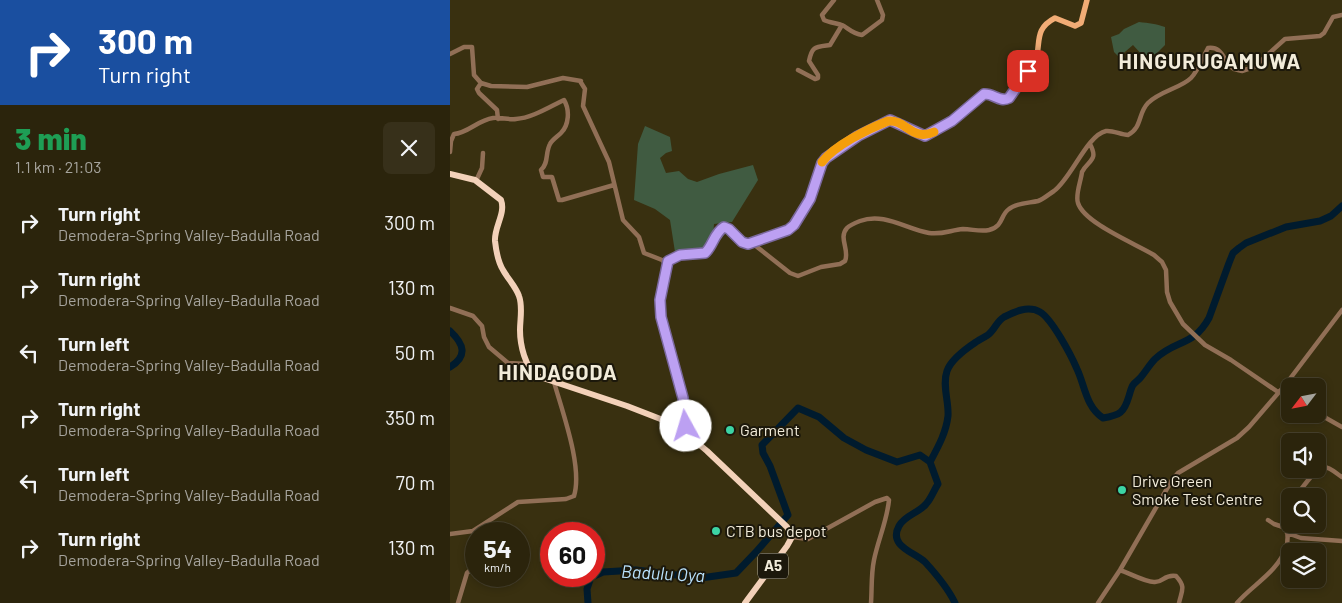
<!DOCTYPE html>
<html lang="en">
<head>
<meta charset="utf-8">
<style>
	:root { --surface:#2b240c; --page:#37301a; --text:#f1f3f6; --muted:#a6a49d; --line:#47412d }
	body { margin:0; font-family:Barlow,sans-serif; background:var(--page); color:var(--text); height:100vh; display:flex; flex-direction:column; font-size:19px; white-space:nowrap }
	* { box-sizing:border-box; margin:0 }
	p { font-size:16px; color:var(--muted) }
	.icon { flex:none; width:28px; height:28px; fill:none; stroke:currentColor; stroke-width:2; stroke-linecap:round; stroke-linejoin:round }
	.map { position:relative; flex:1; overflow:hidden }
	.panel { display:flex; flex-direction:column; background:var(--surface); width:450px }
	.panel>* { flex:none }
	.banner { background:#1a4fa0; color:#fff; overflow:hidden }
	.needle { width:32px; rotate:238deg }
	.controls { position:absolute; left:831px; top:378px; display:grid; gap:10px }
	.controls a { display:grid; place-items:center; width:45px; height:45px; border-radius:8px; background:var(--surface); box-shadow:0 2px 8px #0003,0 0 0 1px var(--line); font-size:25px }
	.speed { position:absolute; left:15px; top:522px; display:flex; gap:10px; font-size:25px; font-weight:700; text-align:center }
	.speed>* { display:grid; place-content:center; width:65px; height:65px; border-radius:50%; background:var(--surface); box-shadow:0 2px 8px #0003,0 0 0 1px var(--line); line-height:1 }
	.speed small { font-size:12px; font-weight:400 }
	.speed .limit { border:8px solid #d22; background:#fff; color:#111 }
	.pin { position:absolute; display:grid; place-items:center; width:42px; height:42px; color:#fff; margin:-21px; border-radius:10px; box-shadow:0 2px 8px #0006 }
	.me { position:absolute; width:55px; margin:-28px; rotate:354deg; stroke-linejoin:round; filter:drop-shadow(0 0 4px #0008) }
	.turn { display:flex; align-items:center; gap:18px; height:105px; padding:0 15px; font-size:22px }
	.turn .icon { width:65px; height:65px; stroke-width:2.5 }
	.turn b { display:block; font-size:35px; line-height:42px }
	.round { display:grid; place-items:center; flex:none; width:52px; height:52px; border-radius:8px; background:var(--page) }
	.overview { display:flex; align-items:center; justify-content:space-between; height:85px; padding:0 15px }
	h1 { font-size:30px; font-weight:800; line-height:38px; color:#1e9e55 }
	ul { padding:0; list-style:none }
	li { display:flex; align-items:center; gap:15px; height:65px; padding:0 15px }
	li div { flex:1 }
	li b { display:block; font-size:19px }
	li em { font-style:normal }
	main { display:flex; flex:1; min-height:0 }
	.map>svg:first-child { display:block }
</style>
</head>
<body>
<main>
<section class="panel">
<div class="banner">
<div class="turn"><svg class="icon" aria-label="right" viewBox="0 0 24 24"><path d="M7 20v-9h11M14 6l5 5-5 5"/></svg><div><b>300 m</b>Turn right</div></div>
</div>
<div class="overview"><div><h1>3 min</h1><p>1.1 km · 21:03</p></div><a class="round"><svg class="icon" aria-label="close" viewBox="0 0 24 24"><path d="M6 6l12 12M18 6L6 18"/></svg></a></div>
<ul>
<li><svg class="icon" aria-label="right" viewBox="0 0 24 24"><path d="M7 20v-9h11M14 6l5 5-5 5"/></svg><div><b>Turn right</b><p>Demodera-Spring Valley-Badulla Road</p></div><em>300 m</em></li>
<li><svg class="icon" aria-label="right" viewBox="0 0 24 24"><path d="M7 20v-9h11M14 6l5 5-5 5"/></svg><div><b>Turn right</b><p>Demodera-Spring Valley-Badulla Road</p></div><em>130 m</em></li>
<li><svg class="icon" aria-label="left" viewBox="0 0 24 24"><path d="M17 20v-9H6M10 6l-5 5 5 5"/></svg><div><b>Turn left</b><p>Demodera-Spring Valley-Badulla Road</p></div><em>50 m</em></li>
<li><svg class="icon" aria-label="right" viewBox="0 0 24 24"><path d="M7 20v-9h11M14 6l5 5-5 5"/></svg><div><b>Turn right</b><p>Demodera-Spring Valley-Badulla Road</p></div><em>350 m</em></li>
<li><svg class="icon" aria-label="left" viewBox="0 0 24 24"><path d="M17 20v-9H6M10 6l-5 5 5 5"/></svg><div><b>Turn left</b><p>Demodera-Spring Valley-Badulla Road</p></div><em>70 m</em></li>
<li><svg class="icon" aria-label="right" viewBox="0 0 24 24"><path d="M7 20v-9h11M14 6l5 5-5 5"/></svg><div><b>Turn right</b><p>Demodera-Spring Valley-Badulla Road</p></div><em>130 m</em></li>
</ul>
</section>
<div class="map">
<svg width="892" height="603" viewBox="0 0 892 603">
	<rect width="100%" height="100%" fill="#393010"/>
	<!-- green -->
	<path fill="#405b41" d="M689 22C699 23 706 24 715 27V45L706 54 697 55 694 57 683 45 669 57 664 52 661 37 669 34 674 29Z
		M195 126 220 137 222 151 216 153 210 158 216 173 229 171 238 179 247 182 269 174 303 165 308 180 282 222 264 224 263 235 252 251 225 252 220 220 205 209 184 200 188 144Z"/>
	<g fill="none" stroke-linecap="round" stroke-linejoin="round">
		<!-- river -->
		<path stroke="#001b2e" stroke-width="7" d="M0 331C14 344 18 356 0 367
			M480 462C488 447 496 433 498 416 499 402 492 385 497 371 501 359 517 348 526 342 530 339 536 337 539 334 545 329 547 321 554 317 564 312 578 305 590 312 602 319 621 355 627 369 635 386 636 407 653 418 670 415 674 413 679 396 680 393 681 388 683 385 685 382 689 380 691 377 696 371 700 364 705 359 726 339 743 347 759 318L779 263 783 253 789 248 796 243 836 227 870 221 881 216 892 206
			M144 576 153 572 186 570 251 578 286 573 306 552 338 515 320 466 313 453 312 445 348 408 369 417 394 438 416 450 447 462 470 455 480 462 488 484C484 490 481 499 476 504 469 513 455 515 449 526 438 546 464 552 475 562 486 574 498 588 505 603
			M138 603 137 589 141 577 143 576"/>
		<!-- minor -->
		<path stroke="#916f56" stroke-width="4.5" d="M384 0 372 15 374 20C380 23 388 23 394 26 400 30 404 34 412 35L432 20 433 15 427 0
			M0 54 14 47H22L24 75 31 83 41 86 77 87 113 78 131 81
			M348 70 365 79 368 78V75L359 61C362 46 365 47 380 45L392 25
			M130 81 135 89 133 106 159 162 173 220 189 237 194 253 212 260 216 264
			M31 83 27 89 29 93 47 110 48 119
			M640 144C649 161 638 160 632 172 631 181 625 195 628 203 634 223 686 244 704 255L712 262 716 270 717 292 720 302 733 324 755 345 781 360 828 392
			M0 152 1 141 4 134C18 133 28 120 43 118 50 117 59 120 66 119 82 118 99 107 114 100 120 110 119 125 111 133 107 137 102 140 100 144 95 153 99 163 91 170L93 177H102L109 200H112L164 185
			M26 181 32 168 33 153
			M302 243 340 273 348 276 371 267 390 264 395 261C400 250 388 238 397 228 400 225 405 223 410 221 434 212 456 229 479 233 492 235 501 230 513 229 522 229 530 232 539 230 554 226 550 215 559 209 566 203 579 203 588 201 594 199 599 194 604 191 621 179 637 135 656 131 663 130 671 135 678 135 692 128 688 113 698 103 710 91 731 88 741 78 748 71 753 57 758 48 774 46 773 63 784 69 785 69 791 71 792 71L804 67 835 39 870 36 874 33 883 17 892 15
			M0 308 23 316 32 326 34 337 39 347 58 363 78 364
			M868 408 876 418 892 427
			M846 496C851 490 866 467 874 467 880 467 887 474 892 477
			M818 520 824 524 836 528
			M23 531 26 539
			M837 533 851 538 892 541
			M0 534 23 531 68 502 116 499 124 496C133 467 112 411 104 382
			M342 537 358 539 425 502 437 498 439 500C437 521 428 540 424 560 421 574 422 589 421 603
			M670 570C679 573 695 582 704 582 713 583 714 574 726 576 736 587 732 590 729 603
			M8 603 17 573 26 565
			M648 603 670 570 722 480 728 473 787 438 799 427 836 384 892 310
			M787 603C802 585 827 573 836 548 842 531 830 522 840 503"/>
		<!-- major -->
		<path stroke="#f1ac76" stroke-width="5.5" d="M237 433 233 398 211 317 210 300 218 261 230 255 255 253C263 246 264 233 274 227 284 231 288 242 298 244L337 230 344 225 360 199 373 161 378 155 408 136 440 120 475 136 502 121 534 94C543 93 550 102 559 99 565 93 583 67 586 59 591 42 584 29 605 18L625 26 631 23 637 0"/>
		<!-- highway -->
		<path stroke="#f3d1b9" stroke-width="6" d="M0 174 25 180 51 200C56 213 44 227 45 241 46 250 48 262 53 270 58 279 66 287 69 296 73 307 70 319 70 330 70 345 75 367 87 376L177 406 226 425 257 451 337 527 342 537 337 546 295 603"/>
	</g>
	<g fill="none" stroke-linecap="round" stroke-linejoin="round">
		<defs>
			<path id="route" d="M236 426 233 398 211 317 210 300 218 261 230 255 255 253C263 246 264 233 274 227L279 229 292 242 298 244 338 230 344 225 360 199 372 163 376 158 408 136 440 120 475 136 502 121 534 94C543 93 550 103 559 98L578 71"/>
		</defs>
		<!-- route casing -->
		<use href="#route" stroke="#7a689d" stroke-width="12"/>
		<!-- route -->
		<use href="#route" stroke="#bca0f2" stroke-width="9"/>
		<!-- slow -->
		<path stroke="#f59e0b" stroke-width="9" d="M372 162C385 145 418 129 438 121 456 119 462 142 484 132"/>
	</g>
	<!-- markers -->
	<g fill="#3cd4a4" stroke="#1c180b" stroke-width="2">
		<circle cx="280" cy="430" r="5"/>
		<circle cx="672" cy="490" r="5"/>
		<circle cx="266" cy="531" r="5"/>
	</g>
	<g text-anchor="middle" stroke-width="4" stroke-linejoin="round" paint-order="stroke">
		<!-- shield labels -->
		<rect fill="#1c180b" stroke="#b2ac9c" stroke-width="1" x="308" y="553.5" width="30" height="25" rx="4"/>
		<g font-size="15" font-weight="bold" fill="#f2ecda">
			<text x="323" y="571">A5</text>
		</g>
		<!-- poi labels -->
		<g font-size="16" fill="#f2ecda" stroke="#1c180b" text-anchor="start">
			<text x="290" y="436">Garment</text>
			<text x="682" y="487">Drive Green<tspan x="682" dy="18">Smoke Test Centre</tspan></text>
			<text x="276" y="537">CTB bus depot</text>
		</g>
		<!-- water labels -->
		<g font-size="18" font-style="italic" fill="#b9e2fe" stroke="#1c180b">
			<text transform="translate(213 574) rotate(3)" y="6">Badulu Oya</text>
		</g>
		<!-- district labels -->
		<g font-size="21" font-weight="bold" letter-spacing="1" fill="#f2ecda" stroke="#1c180b">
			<text x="760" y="69">HINGURUGAMUWA</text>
			<text x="108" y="380">HINDAGODA</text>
		</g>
	</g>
</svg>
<div class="controls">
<a><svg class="needle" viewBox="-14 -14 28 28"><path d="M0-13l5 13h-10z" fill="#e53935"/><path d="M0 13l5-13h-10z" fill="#a6a49d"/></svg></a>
<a><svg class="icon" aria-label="sound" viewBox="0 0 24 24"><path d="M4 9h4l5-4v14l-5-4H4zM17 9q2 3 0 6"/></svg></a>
<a><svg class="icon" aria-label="search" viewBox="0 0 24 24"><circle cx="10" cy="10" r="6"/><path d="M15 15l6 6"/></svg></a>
<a><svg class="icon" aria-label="layers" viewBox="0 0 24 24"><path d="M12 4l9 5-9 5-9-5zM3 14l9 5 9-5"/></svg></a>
</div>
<div class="speed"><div>54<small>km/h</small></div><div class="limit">60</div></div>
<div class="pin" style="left:578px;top:71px;background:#d93025"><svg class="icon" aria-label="arrive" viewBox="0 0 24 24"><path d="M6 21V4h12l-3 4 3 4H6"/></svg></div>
<svg class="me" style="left:236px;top:426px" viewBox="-20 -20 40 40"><circle r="19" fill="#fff"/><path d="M0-13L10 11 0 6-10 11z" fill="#bca0f2"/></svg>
</div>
</main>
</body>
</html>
